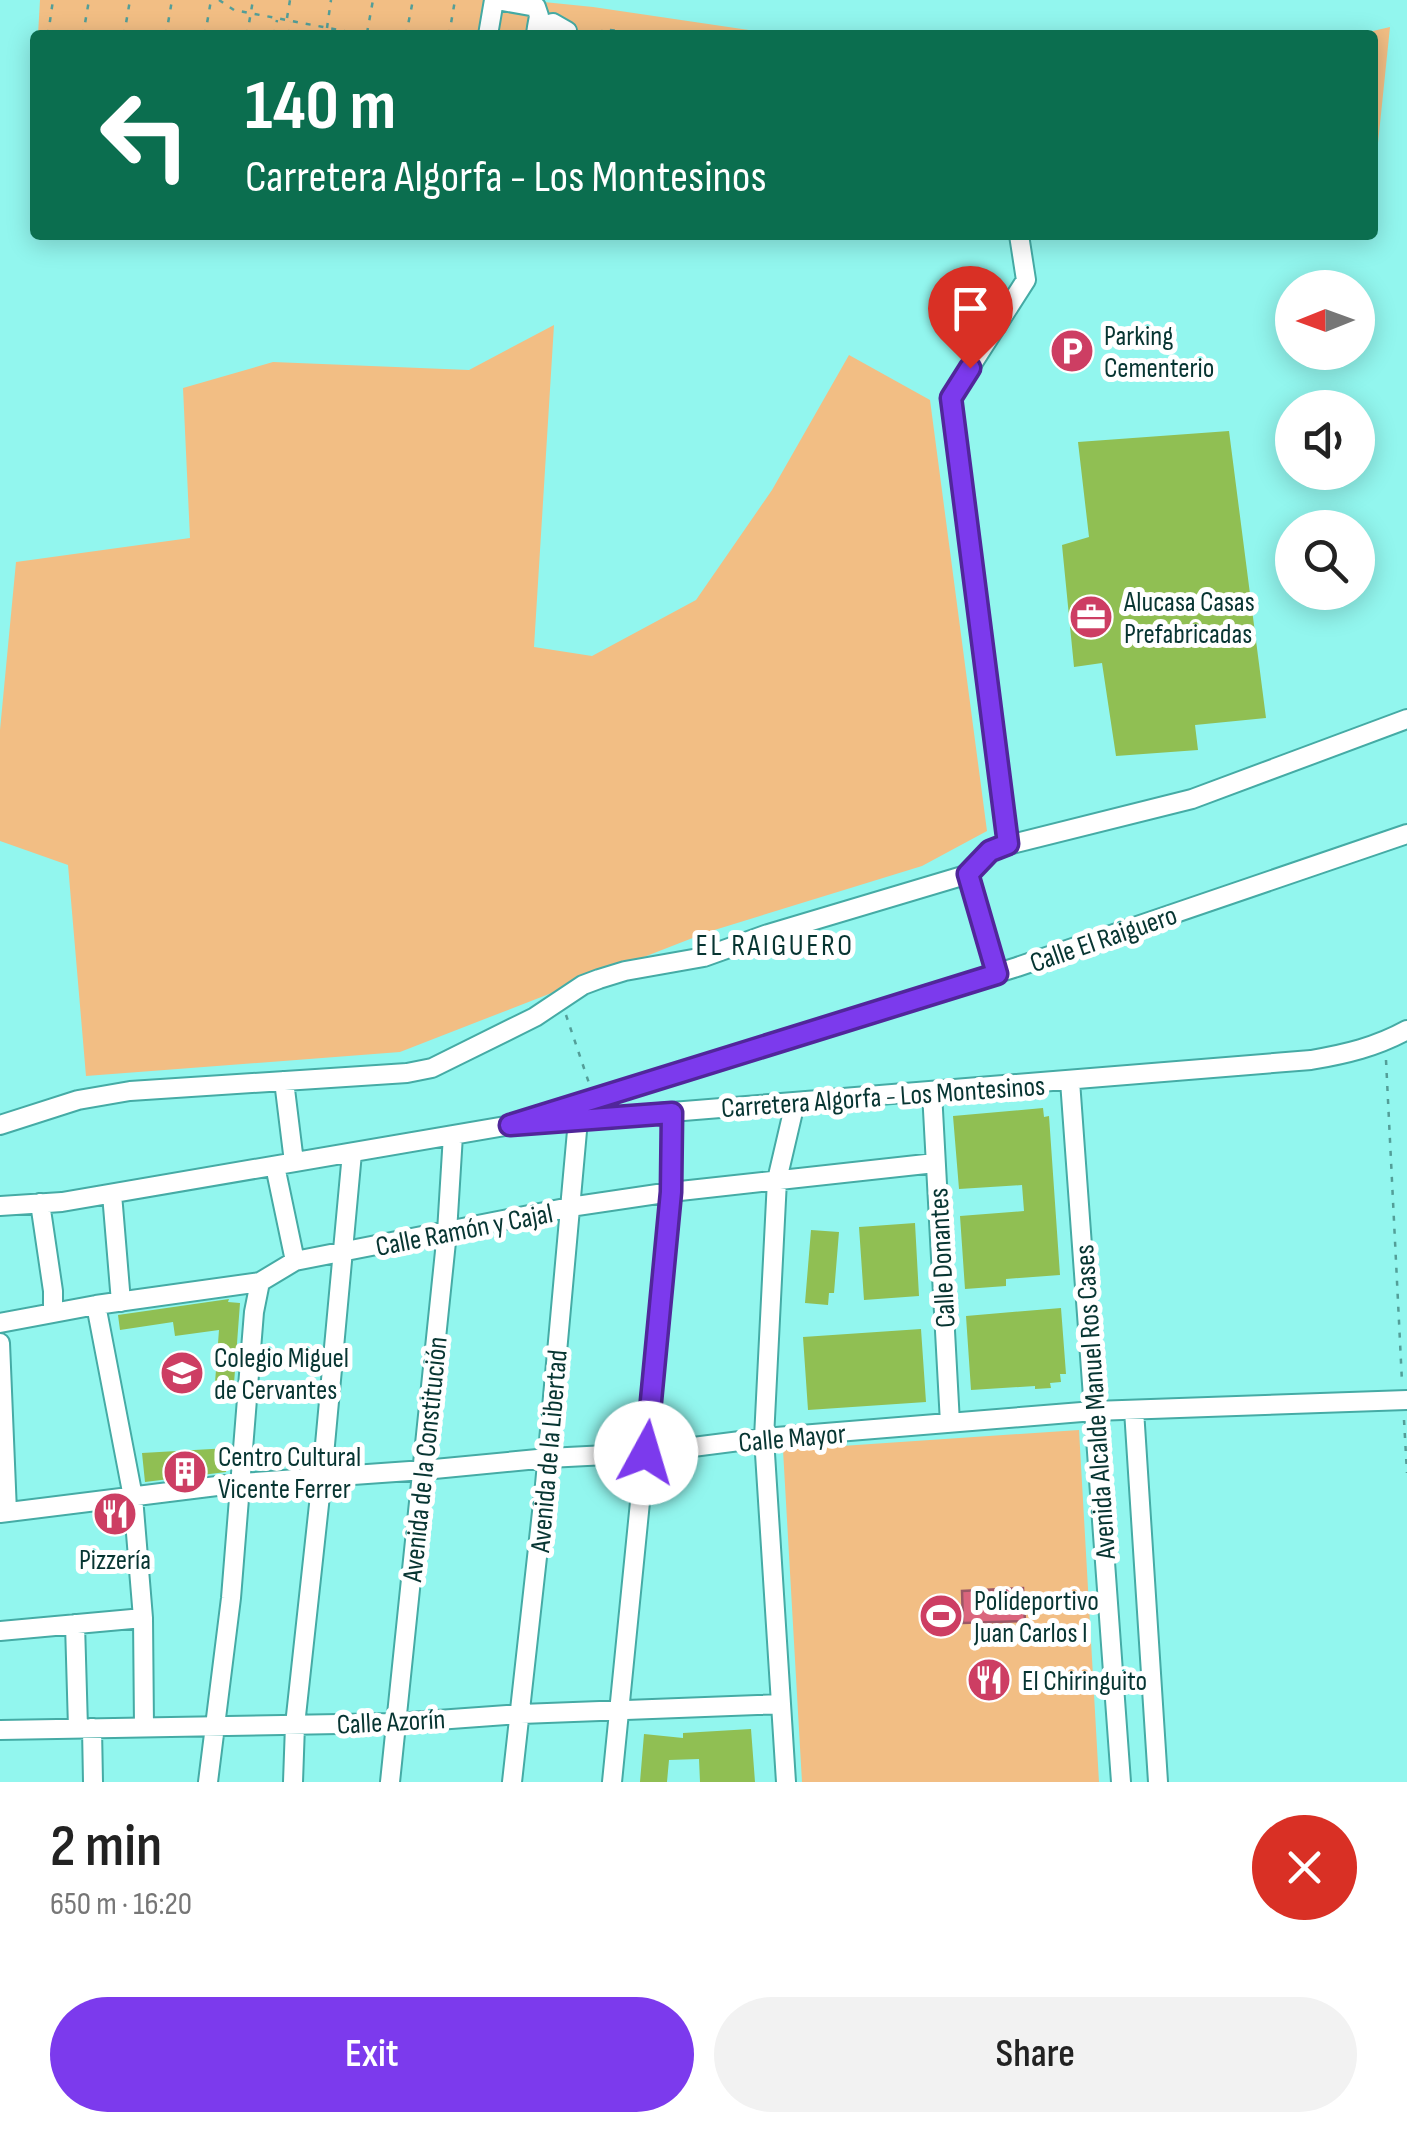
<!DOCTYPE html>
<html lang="en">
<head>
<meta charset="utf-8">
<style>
	:root { --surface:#fff; --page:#f2f2f2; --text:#222; --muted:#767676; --accent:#7c3aed }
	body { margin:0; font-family:"Sofia Sans Condensed",sans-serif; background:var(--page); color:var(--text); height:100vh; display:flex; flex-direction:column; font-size:38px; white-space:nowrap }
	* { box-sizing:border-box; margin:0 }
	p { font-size:32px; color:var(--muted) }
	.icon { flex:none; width:55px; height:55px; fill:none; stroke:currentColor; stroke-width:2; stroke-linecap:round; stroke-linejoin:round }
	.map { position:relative; height:1782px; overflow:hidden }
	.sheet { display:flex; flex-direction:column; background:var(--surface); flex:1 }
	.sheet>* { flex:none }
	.banner { position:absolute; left:30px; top:30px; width:1348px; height:210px; border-radius:10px; box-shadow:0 5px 25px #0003; background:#0b6e4f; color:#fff; overflow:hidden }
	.needle { width:65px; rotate:269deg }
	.controls { position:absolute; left:1275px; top:270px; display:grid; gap:20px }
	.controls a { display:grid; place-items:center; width:100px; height:100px; border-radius:50%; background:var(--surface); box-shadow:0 5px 25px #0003; font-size:50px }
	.pin { position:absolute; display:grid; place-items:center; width:85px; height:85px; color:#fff; margin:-102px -42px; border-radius:50% 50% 50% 0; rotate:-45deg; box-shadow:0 0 10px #0007 }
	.pin .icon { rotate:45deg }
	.me { position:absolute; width:110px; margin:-55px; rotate:6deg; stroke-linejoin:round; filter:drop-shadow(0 0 8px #0008) }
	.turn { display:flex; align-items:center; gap:35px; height:210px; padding:0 50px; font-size:45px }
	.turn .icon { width:130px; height:130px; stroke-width:2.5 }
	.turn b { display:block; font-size:70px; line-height:85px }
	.round { display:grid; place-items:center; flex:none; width:105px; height:105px; border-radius:52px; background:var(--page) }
	.headline { display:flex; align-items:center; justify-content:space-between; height:170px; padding:0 50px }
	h1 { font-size:60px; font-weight:600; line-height:75px }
	.button { display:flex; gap:20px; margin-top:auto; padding:20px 50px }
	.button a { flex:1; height:115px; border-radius:60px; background:var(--accent); color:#fff; font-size:40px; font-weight:600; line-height:115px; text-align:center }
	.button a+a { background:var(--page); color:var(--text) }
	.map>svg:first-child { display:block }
</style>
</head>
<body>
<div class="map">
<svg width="1407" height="1782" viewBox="0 0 1407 1782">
	<rect width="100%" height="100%" fill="#92f6ee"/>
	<!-- green -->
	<path fill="#f2be84" d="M40 0H524L593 7 783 35H38Z
		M1390 27 1378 143 1373 144 1372 35H1356Z
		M554 325 534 647 592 656 696 600 772 490 849 355 930 400 987 831 922 866 708 932 400 1052 86 1076 68 865 0 841V730L16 562 190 538 183 388 273 362 469 370Z
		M1079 1430 1099 1782H802L783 1450Z"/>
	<!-- water -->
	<path fill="#da657d" stroke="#9b5766" stroke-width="2.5" d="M1023 1588 1025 1621 963 1623 962 1591Z"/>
	<!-- building -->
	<path fill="#90bf53" d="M1229 431 1266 718 1195 725 1198 750 1116 756 1102 663 1074 667 1062 545 1089 537 1078 442Z
		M1043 1108 1044 1117 1049 1116 1060 1275 1006 1279V1286L965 1289 960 1216 1024 1211 1022 1185 959 1189 953 1116Z
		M915 1223 919 1296 864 1300 859 1227Z
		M811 1230 839 1232 834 1293H829L828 1305 805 1303Z
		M229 1299 228 1302 240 1303 233 1397 214 1396 219 1330 175 1336 173 1322 120 1330 118 1315Z
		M1061 1308 1066 1374H1060L1061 1382 1050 1383 1051 1388 1035 1389V1386L971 1390 966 1316Z
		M921 1329 926 1402 808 1410 803 1337Z
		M229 1448 226 1472 145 1482 142 1453Z
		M751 1729 755 1782H700L699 1759 669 1760 667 1782H640L644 1734 683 1738V1733Z"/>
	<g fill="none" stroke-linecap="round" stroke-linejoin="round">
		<defs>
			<path id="minor" d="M497 0 536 7 539 16 537 27
				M536 34 537 27 553 23 567 31 566 35
				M488 35 494 0
				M1008 845 951 397 1026 280 1019 235
				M969 874 997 974
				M284 1081 294 1162
				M1070 1081 1121 1782
				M932 1092 950 1423
				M542 1115 1017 967 1407 834
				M0 1125 78 1100 130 1091 407 1073 432 1068 535 1017 583 985 599 979 625 971 704 957 768 934 969 874 990 851 1008 845 1192 799 1407 719
				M275 1166 295 1261
				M112 1194 121 1302
				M40 1203 53 1291V1313
				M0 1206 62 1202 511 1125 1311 1060C1346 1054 1376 1047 1407 1030
				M96 1305 133 1497 143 1618 144 1727
				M0 1323 96 1305 260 1282 295 1261 570 1207 671 1192 935 1163
				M0 1343 7 1512
				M1134 1410 1158 1782
				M0 1513 241 1483 424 1470 548 1458 646 1453 764 1438 1094 1411 1407 1400
				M75 1624 78 1728
				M0 1631 143 1618
				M92 1728 93 1782
				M0 1730 396 1723 521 1714 781 1704
				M208 1782 231 1598 254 1312 260 1282
				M293 1782 295 1725 322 1477 352 1153
				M390 1782 447 1232 453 1135
				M512 1782 545 1485 578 1120
				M612 1782 671 1192V1113
				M786 1782 764 1438 777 1180 795 1103"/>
		</defs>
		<!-- minor casing -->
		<use href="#minor" stroke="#45aba5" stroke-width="22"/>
		<!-- path -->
		<path stroke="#539e98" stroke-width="2.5" stroke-dasharray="5 8" stroke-linecap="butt" d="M219 0 234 10 365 35
			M287 18 290 0
			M327 28 331 0
			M367 33 373 0
			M48 35 53 0
			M83 35 89 0
			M124 35 130 0
			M166 35 172 0
			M205 35 211 0
			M247 35 253 0
			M274 35 277 20
			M289 35 291 22
			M312 35 313 27
			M406 35 413 0
			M449 35 455 0
			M602 35 603 29 650 35
			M566 1015 589 1083
			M1386 1060 1402 1382
			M1404 1420 1407 1473"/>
		<!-- minor -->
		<use href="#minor" stroke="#fff" stroke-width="18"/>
	</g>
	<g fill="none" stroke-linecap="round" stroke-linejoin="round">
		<defs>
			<path id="route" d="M646 1453 671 1192 672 1113 510 1125 997 974 968 874 990 851 1008 844 951 398 970 368"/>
		</defs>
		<!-- route casing -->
		<use href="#route" stroke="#51269a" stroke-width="25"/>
		<!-- route -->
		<use href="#route" stroke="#7c3aed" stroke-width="18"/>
	</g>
	<!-- icons -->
	<defs>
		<symbol id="parking-disc" viewBox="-11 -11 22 22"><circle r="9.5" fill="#cd3e63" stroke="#fff"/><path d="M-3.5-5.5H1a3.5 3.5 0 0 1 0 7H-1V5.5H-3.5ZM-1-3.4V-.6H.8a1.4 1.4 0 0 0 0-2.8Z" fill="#fff"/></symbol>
		<symbol id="office-disc" viewBox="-11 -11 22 22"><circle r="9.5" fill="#cd3e63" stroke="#fff"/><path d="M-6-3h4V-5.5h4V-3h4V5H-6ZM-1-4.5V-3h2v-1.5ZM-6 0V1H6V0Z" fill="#fff"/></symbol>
		<symbol id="school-disc" viewBox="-11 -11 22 22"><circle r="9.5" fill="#cd3e63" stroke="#fff"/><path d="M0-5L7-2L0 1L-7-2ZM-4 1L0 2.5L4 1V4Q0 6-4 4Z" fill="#fff"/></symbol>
		<symbol id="building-disc" viewBox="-11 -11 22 22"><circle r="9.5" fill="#cd3e63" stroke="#fff"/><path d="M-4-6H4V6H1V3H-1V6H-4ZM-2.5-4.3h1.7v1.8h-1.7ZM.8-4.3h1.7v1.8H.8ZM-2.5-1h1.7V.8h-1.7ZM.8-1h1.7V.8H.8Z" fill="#fff"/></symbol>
		<symbol id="restaurant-disc" viewBox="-11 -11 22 22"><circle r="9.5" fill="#cd3e63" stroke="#fff"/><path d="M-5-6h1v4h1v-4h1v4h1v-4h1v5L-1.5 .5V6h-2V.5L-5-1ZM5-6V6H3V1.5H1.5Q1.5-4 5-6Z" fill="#fff"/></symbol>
		<symbol id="stadium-disc" viewBox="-11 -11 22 22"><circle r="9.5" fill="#cd3e63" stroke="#fff"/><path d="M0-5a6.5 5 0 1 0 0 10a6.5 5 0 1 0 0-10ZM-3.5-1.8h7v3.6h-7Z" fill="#fff"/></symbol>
	</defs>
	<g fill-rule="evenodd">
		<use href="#parking-disc" x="1047" y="326" width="50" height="50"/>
		<use href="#office-disc" x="1066" y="592" width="50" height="50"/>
		<use href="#school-disc" x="157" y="1348" width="50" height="50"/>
		<use href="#building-disc" x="160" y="1447" width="50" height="50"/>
		<use href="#restaurant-disc" x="90" y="1489" width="50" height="50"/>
		<use href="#stadium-disc" x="916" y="1591" width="50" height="50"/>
		<use href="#restaurant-disc" x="964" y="1655" width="50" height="50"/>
	</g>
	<g text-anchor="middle" stroke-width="10" stroke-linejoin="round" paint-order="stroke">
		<!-- poi labels -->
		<g font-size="28" fill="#073532" stroke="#fff" text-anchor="start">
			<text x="1104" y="345">Parking<tspan x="1104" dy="32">Cementerio</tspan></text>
			<text x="1124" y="611">Alucasa Casas<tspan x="1124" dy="32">Prefabricadas</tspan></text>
			<text x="214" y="1367">Colegio Miguel<tspan x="214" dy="32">de Cervantes</tspan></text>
			<text x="218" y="1466">Centro Cultural<tspan x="218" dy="32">Vicente Ferrer</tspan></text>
			<text x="115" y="1569" text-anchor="middle">Pizzería</text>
			<text x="974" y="1610">Polideportivo<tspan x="974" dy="32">Juan Carlos I</tspan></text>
			<text x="1022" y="1690">El Chiringuito</text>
		</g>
		<!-- street labels -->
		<g font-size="28" fill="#073532" stroke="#fff">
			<text transform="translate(1103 938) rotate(-19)" y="10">Calle El Raiguero</text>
			<text transform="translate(883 1096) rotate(-4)" y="10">Carretera Algorfa - Los Montesinos</text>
			<text transform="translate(464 1229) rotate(-11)" y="10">Calle Ramón y Cajal</text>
			<text transform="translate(941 1258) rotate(-93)" y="10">Calle Donantes</text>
			<text transform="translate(1094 1402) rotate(-94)" y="10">Avenida Alcalde Manuel Ros Cases</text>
			<text transform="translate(792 1437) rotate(-5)" y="10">Calle Mayor</text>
			<text transform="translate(548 1451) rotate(-85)" y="10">Avenida de la Libertad</text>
			<text transform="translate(424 1459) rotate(-84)" y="10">Avenida de la Constitución</text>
			<text transform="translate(391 1721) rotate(-3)" y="10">Calle Azorín</text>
		</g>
		<!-- neighbourhood labels -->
		<g font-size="30" letter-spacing="2.5" fill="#073532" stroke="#fff">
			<text x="775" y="955">EL RAIGUERO</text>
		</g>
	</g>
</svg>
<div class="controls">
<a><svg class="needle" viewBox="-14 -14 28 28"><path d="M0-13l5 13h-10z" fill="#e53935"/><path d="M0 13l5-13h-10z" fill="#767676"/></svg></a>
<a><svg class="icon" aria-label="sound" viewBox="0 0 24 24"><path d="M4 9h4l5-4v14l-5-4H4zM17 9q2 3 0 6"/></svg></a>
<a><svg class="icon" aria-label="search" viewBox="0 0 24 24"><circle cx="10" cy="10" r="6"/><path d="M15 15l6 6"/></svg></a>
</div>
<div class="pin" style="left:970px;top:368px;background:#d93025"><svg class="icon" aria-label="arrive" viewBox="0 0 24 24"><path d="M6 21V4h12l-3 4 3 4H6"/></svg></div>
<svg class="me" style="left:646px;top:1453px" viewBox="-20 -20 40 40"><circle r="19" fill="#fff"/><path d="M0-13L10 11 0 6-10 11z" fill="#7c3aed"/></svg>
<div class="banner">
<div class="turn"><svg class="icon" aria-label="left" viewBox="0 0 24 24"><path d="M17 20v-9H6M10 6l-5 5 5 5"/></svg><div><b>140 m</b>Carretera Algorfa - Los Montesinos</div></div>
</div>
</div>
<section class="sheet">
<div class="headline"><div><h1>2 min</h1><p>650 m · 16:20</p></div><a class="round" style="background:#d93025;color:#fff"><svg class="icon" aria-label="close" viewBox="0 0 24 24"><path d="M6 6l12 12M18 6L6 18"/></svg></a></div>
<div class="button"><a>Exit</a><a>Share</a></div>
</section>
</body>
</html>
